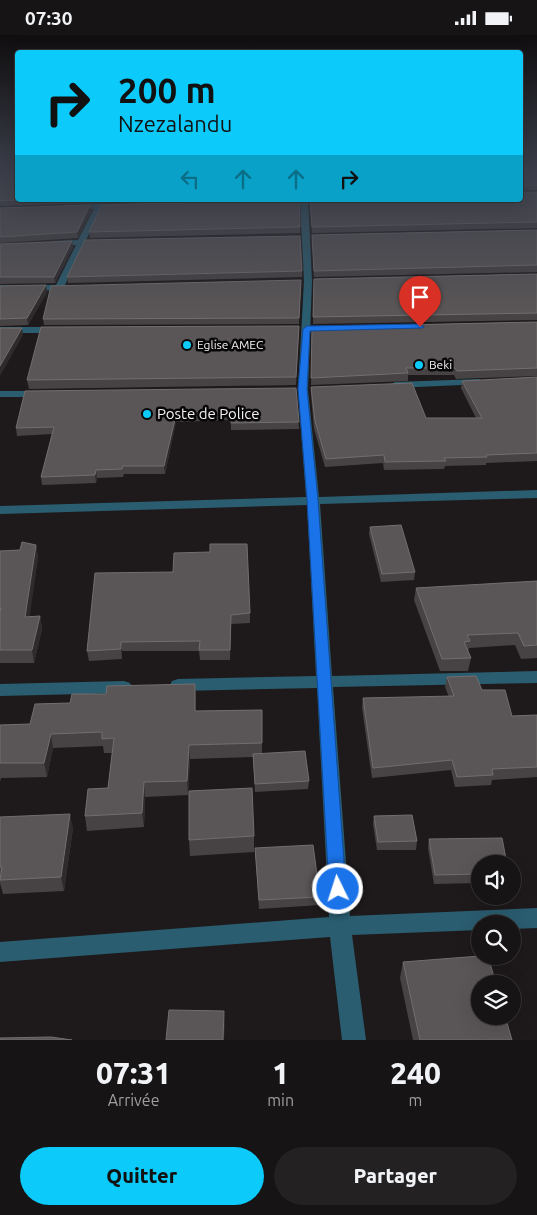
<!DOCTYPE html>
<html lang="fr">
<head>
<meta charset="utf-8">
<style>
	:root { --surface:#161414; --page:#232122; --text:#f1f3f6; --muted:#9e9ea0; --line:#353334; --accent:#0ccafa }
	body { margin:0; font-family:Ubuntu,sans-serif; background:var(--page); color:var(--text); height:100vh; display:flex; flex-direction:column; font-size:19px; white-space:nowrap }
	* { box-sizing:border-box; margin:0 }
	p { font-size:16px; color:var(--muted) }
	.icon { flex:none; width:28px; height:28px; fill:none; stroke:currentColor; stroke-width:2; stroke-linecap:round; stroke-linejoin:round }
	.map { position:relative; height:1005px; overflow:hidden }
	.details { display:flex; flex-direction:column; background:var(--surface); flex:1 }
	.details>* { flex:none }
	.guide { position:absolute; left:15px; top:15px; width:508px; height:152px; border-radius:5px; box-shadow:0 5px 20px #0002,0 0 0 1px var(--line); background:#0ccafa; color:#111; overflow:hidden }
	.buttons { position:absolute; left:471px; top:820px; display:grid; gap:10px }
	.buttons a { display:grid; place-items:center; width:50px; height:50px; border-radius:50%; background:var(--surface); box-shadow:0 5px 20px #0002,0 0 0 1px var(--line); font-size:25px }
	.pin { position:absolute; display:grid; place-items:center; width:42px; height:42px; color:#fff; margin:-51px -21px; border-radius:50% 50% 50% 0; rotate:-45deg; box-shadow:0 0 5px #0007 }
	.pin .icon { rotate:45deg }
	.me { position:absolute; width:55px; margin:-28px; rotate:356deg; stroke-linejoin:round; filter:drop-shadow(0 0 4px #0008) }
	.turn { display:flex; align-items:center; gap:18px; height:105px; padding:0 20px; font-size:22px }
	.turn .icon { width:65px; height:65px; stroke-width:2.5 }
	.turn b { display:block; font-size:35px; line-height:42px }
	.lanes { display:flex; align-items:center; height:48px; padding:0 20px; background:#0003; justify-content:center; gap:25px; direction:ltr }
	.lanes .off { opacity:.35 }
	.eta { display:flex; justify-content:space-evenly; align-items:center; height:85px; text-align:center }
	.eta b { font-size:30px; font-weight:800; line-height:35px }
	.cta { display:flex; gap:10px; margin-top:auto; padding:10px 20px }
	.cta a { flex:1; height:58px; border-radius:30px; background:var(--accent); color:#111; font-size:20px; font-weight:800; line-height:58px; text-align:center }
	.cta a+a { background:var(--page); color:var(--text) }
	.status { display:flex; justify-content:space-between; align-items:center; height:35px; padding:0 25px; background:var(--surface); direction:ltr }
	.status svg { height:14px; fill:currentColor }
	.map>svg:first-child { display:block }
</style>
</head>
<body>
<div class="status"><b>07:30</b><svg viewBox="0 0 49 12"><path d="M0 12V9h3v3zM5 12V6h3v6zM10 12V3h3v9zM15 12V0h3v12zM26 1h20v11H26zM47 4h2v5h-2z"/></svg></div>
<div class="map">
<svg width="537" height="1005" viewBox="0 0 537 1005">
	<rect width="100%" height="100%" fill="#1e1a1b"/>
	<g fill="none" stroke-linecap="round" stroke-linejoin="round">
		<!-- minor -->
		<path fill="#2a5d6f" fill-rule="evenodd" d="M8 137H14L0 152V146Z
			M300 165H308L312 246 308 355 319 462 537 455V463L320 469 332 641 537 636V648L333 652 350 881 537 873V893L512 894V889H480V895L352 900 366 1005H342L330 902 0 927V907L329 882 317 653 178 656 172 654 170 650 172 646 178 644 316 641 307 470 0 479V471L306 462 298 355 304 246Z
			M97 169H118L122 171 118 173 101 174 86 205H101L105 207 101 209 84 210 65 250 72 251V255L0 256V250H56L76 210H55L51 208 55 206 78 205 94 174H72L68 172 72 170Z
			M0 292H59L64 295 59 298H0Z
			M479 344 484 347 483 349 395 353 390 350 395 347Z
			M0 356H41L46 359 41 362H0Z
			M124 646 130 648 132 652 130 656 124 658 0 661V649Z"/>
	</g>
	<!-- wall -->
	<path fill="#474344" d="M520 137H537V155L520 156 521 158 537 157V193L312 198 310 165H520Z
		M0 140 18 165H200L0 171Z
		M90 170 91 176 78 203 0 208V173Z
		M300 192V198L90 203 89 197Z
		M537 195V237L314 242 312 200Z
		M72 206 73 212 55 248 0 249V209Z
		M302 236V242L68 248 67 242Z
		M537 239V285L313 289 314 244Z
		M301 245 299 289 44 290 43 284Z
		M46 250 47 257 28 290 0 291V251Z
		M537 287V341L456 344 454 340H408V346L311 350 312 292Z
		M299 291 296 350 29 354 27 345Z
		M537 342V426L486 428V430L445 431 444 434 384 435 383 428 325 432 314 394 311 360V352L426 383H476L461 353 462 346Z
		M296 353 299 394 231 395V385L176 387 165 439H124L123 442 97 443 96 448 42 450 41 442 52 399 17 401 16 393Z
		M370 492 415 537 414 545 381 547 369 499Z
		M36 510 38 522 29 581H40L42 594 34 628H0V516L20 515Z
		M95 538 250 578V588L231 589 230 625H200L199 616H122V624L89 626 87 616Z
		M537 546V623L521 624 515 610 469 613 468 617 471 623 468 636H440L414 565 416 553Z
		M447 642 482 655 512 681 537 680V742L492 745 491 750 455 752 451 735 372 743 362 673 363 663 449 662 445 652Z
		M196 662V676L262 675V719L309 746 308 754 255 757 253 722 190 724 188 760 145 762 144 792 87 796 85 781 108 753 112 718H104L103 711 53 713 47 742 1 743 0 747V690L30 689 70 668Z
		M374 781 417 806 416 815H377L373 789Z
		M0 782 73 793 64 856 3 859 0 848Z
		M254 801V817L190 821 189 805Z
		M429 804 480 829V842H479L478 848 434 849 428 813Z
		M255 813 320 862V870L259 874Z
		M403 927 512 1005H413L400 943Z"/>
	<!-- shaded-wall -->
	<path fill="#2f2b2c" d="M90 170 91 176 78 203 77 197Z
		M72 206 73 212 55 248 54 242Z
		M46 250 47 257 28 290 27 283Z
		M22 293 23 300 0 341V331Z
		M176 380V387L165 439 164 431Z
		M96 435 97 443 96 448 95 440Z
		M36 510 38 522 28 594 25 582Z
		M40 581 42 594 34 628 32 615Z
		M121 607 122 616V624L121 614Z
		M195 649 196 662V690L195 676Z
		M51 699 53 713 47 742 44 728Z
		M189 710 190 724 188 760 187 746Z
		M144 747 145 762 144 792 142 778Z
		M70 779 73 793 64 856 61 842Z
		M224 976 225 991 224 1005H223Z"/>
	<!-- building -->
	<path fill="#5a5657" stroke="#726e6f" d="M520 137H537V150L521 151H520Z
		M18 138V165L0 166V140Z
		M520 156 521 158 537 157V187L312 192 310 165H520Z
		M268 165H299L300 192 89 197 102 170Z
		M90 170 77 197 0 202V173Z
		M537 195V230L314 236 312 200Z
		M300 201 302 236 67 242 85 205Z
		M72 206 54 242H0V209Z
		M537 239V278L313 282 314 244Z
		M301 245 299 283 43 284 51 251Z
		M46 250 27 283 0 284V251Z
		M537 287V333L457 336 455 333H406L408 338 311 343 312 292Z
		M299 291 296 342 27 345 41 292Z
		M0 293H22L0 331Z
		M537 342V418L486 420 487 422 444 423 446 426 385 427 384 420 326 424 315 386 311 352 412 348 426 383H482L462 346Z
		M296 353 299 387 231 388 230 378 176 380 164 431H123L122 434 96 435 95 440 41 442 54 392 16 393 25 356Z
		M401 490 415 537 382 539 370 492Z
		M22 507 36 510 25 582 40 581 32 615H0V577L1 573 0 574V516L20 515Z
		M210 509H247L250 578 231 580 230 615H199L200 606 121 607V614L87 616 95 538 173 537 174 518 210 517Z
		M537 546V610L524 611 518 598 467 600 470 606 464 607 471 623 442 624 416 553Z
		M476 641 482 655H505L512 681 537 680V732L492 734 493 740 457 742 452 725 373 733 363 663 454 661 447 642Z
		M195 649V676L262 675V708L189 710 187 746 144 747 142 778 85 781 88 754 108 753 114 703 102 704V697L51 699 44 728H0V690L30 689 35 669 70 668 72 659H106L107 651Z
		M305 716 309 746 255 749 253 719Z
		M252 753 254 801 189 805V756Z
		M70 779 61 842 0 845 2 832H0V782Z
		M412 780 417 806 378 807 374 781Z
		M502 803 507 829H480V834H478L479 839 435 840 429 804Z
		M313 810 320 862 259 865 255 813Z
		M480 921H488L496 949H480V981H505L512 1005H420L403 927Z
		M169 975 224 976 223 1005H166Z
		M51 1002 72 1005H0V1003Z"/>
	<!-- sky -->
	<linearGradient id="sky" x2="0" y2="1"><stop stop-color="#100e0f"/><stop offset="0.49" stop-color="#3b3e4a"/><stop offset="1" stop-color="#3b3e4a" stop-opacity="0"/></linearGradient>
	<rect width="537" height="277" fill="url(#sky)"/>
	<!-- route -->
	<path fill="#1a73e8" stroke="#114b97" d="M420 289 424 292 422 293 310 296 307 354 318 465 346 854 344 859 338 861 332 859 329 854 307 465 298 354 303 294 307 291Z"/>
	<!-- markers -->
	<g fill="#0ccafa" stroke="#070606" stroke-width="2">
		<circle cx="187" cy="310" r="5"/>
		<circle cx="419" cy="330" r="5"/>
		<circle cx="147" cy="379" r="5"/>
	</g>
	<g text-anchor="middle" stroke-width="5" stroke-linejoin="round" paint-order="stroke">
		<!-- far-poi labels -->
		<g font-size="12" fill="#f5f2f2" stroke="#070606" text-anchor="start">
			<text x="197" y="314">Eglise AMEC</text>
			<text x="429" y="334">Beki</text>
		</g>
		<!-- poi labels -->
		<g font-size="15" fill="#f5f2f2" stroke="#070606" text-anchor="start">
			<text x="157" y="384">Poste de Police</text>
		</g>
	</g>
</svg>
<div class="buttons">
<a><svg class="icon" aria-label="sound" viewBox="0 0 24 24"><path d="M4 9h4l5-4v14l-5-4H4zM17 9q2 3 0 6"/></svg></a>
<a><svg class="icon" aria-label="search" viewBox="0 0 24 24"><circle cx="10" cy="10" r="6"/><path d="M15 15l6 6"/></svg></a>
<a><svg class="icon" aria-label="layers" viewBox="0 0 24 24"><path d="M12 4l9 5-9 5-9-5zM3 14l9 5 9-5"/></svg></a>
</div>
<div class="pin" style="left:420px;top:292px;background:#d93025"><svg class="icon" aria-label="arrive" viewBox="0 0 24 24"><path d="M6 21V4h12l-3 4 3 4H6"/></svg></div>
<svg class="me" style="left:338px;top:854px" viewBox="-20 -20 40 40"><circle r="17" fill="#1a73e8" stroke="#fff" stroke-width="3"/><path d="M0-11L8 9 0 5-8 9z" fill="#fff"/></svg>
<div class="guide">
<div class="turn"><svg class="icon" aria-label="right" viewBox="0 0 24 24"><path d="M7 20v-9h11M14 6l5 5-5 5"/></svg><div><b>200 m</b>Nzezalandu</div></div>
<div class="lanes"><svg class="icon off" aria-label="left" viewBox="0 0 24 24"><path d="M17 20v-9H6M10 6l-5 5 5 5"/></svg><svg class="icon off" aria-label="ahead" viewBox="0 0 24 24"><path d="M12 20V5M6 11l6-6 6 6"/></svg><svg class="icon off" aria-label="ahead" viewBox="0 0 24 24"><path d="M12 20V5M6 11l6-6 6 6"/></svg><svg class="icon" aria-label="right" viewBox="0 0 24 24"><path d="M7 20v-9h11M14 6l5 5-5 5"/></svg></div>
</div>
</div>
<section class="details">
<div class="eta">
<div><b>07:31</b><p>Arrivée</p></div>
<div><b>1</b><p>min</p></div>
<div><b>240</b><p>m</p></div>
</div>
<div class="cta"><a>Quitter</a><a>Partager</a></div>
</section>
</body>
</html>
